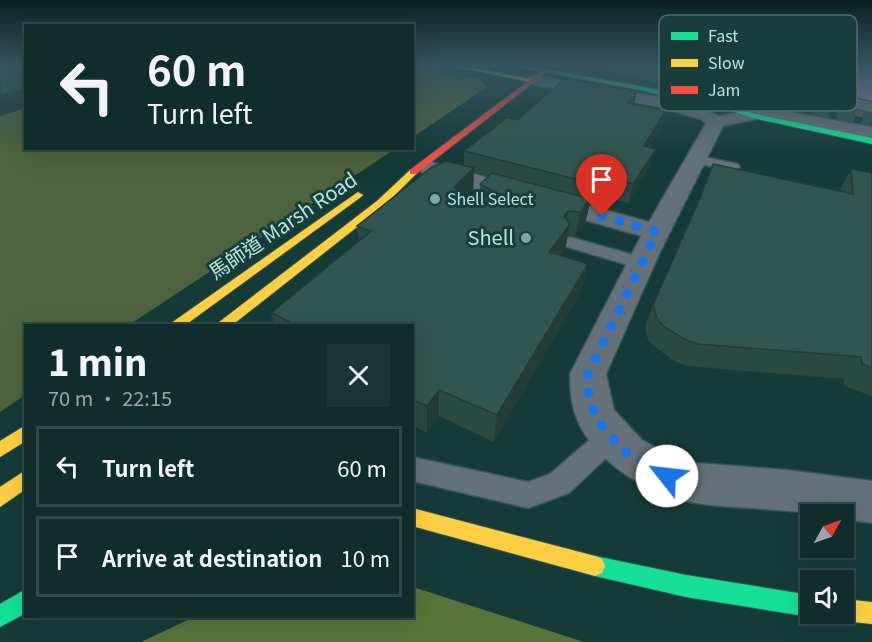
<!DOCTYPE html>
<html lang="en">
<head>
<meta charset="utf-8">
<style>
	:root { --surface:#102c2b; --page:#193433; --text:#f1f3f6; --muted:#9ca7a9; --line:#304847 }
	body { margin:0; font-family:Georgia,"Noto Sans TC",serif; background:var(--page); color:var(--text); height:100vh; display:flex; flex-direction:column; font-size:22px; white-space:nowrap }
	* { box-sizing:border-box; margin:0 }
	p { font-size:20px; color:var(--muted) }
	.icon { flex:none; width:33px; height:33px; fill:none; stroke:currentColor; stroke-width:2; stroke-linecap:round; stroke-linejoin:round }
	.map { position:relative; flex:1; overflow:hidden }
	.drawer { position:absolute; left:24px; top:324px; width:390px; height:294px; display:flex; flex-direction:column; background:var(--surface); border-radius:0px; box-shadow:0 6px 24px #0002,0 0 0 2px var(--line) }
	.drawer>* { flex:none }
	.banner { position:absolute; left:24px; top:24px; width:390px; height:126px; border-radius:0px; box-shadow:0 6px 24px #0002,0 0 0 2px var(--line); background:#102c2b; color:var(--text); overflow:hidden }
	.needle { width:39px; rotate:50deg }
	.controls { position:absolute; left:800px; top:504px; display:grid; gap:12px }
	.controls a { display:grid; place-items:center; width:54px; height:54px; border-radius:0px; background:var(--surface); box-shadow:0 6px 24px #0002,0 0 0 2px var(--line); font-size:30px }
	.pin { position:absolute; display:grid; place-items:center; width:51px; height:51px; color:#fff; margin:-62px -26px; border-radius:50% 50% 50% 0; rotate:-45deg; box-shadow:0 0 6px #0007 }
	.pin .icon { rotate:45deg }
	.me { position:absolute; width:66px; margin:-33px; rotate:299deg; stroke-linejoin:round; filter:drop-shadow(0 0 4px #0008) }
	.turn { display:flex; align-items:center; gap:21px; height:126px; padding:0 24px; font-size:27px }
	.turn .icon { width:78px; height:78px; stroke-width:2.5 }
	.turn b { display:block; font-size:42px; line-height:51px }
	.round { display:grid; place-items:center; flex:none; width:63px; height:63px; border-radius:0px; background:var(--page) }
	.headline { display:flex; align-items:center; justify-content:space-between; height:102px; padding:0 24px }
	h1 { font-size:36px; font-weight:800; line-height:45px }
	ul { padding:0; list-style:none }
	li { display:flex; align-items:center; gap:18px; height:81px; margin:0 12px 9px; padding:0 12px; border:3px solid var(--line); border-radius:0px }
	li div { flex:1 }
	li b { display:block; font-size:22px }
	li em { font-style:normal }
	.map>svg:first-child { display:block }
</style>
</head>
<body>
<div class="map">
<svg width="872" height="642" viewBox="0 0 872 642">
	<rect width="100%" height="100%" fill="#153b39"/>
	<!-- green -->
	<path fill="#4f643e" d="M602 65H731L794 85 872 101V119L599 69Z
		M413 67 479 79 487 87 413 137Z
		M25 80 26 148 395 149 129 325 26 326 25 395 0 412V89Z"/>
	<!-- forest -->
	<path fill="#58743a" d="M413 587 584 642H141L194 617 412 616Z"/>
	<!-- water -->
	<path fill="#947bb4" d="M731 65H872V101L794 85Z"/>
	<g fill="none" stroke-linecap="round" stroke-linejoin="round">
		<!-- highway-tunnel -->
		<path stroke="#2d5552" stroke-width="17" stroke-dasharray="17 8" stroke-linecap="butt" d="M618 65 872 121"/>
		<defs>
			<path id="lane" d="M695 155 738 164 740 167 733 171 690 162 688 159 690 156Z
				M570 237 648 259 650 263 648 267 641 269 564 246 561 242 564 238Z
				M611 426 620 429 624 437 620 445 569 493 528 508 412 481V457L528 482 550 474 602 429Z"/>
			<path id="street" d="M700 65H723L785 84 872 102V112L776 92 703 68Z
				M532 75 660 97 693 105 719 116 747 111 756 106 872 127V139L761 118 723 126 660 252 606 374 614 410 642 440 676 458 696 463 787 470 872 481V523L843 519V514C817 514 791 511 765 509 743 507 719 507 696 503 652 496 594 463 577 419 571 405 570 389 570 374L641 236 423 174 420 169 423 164 431 162 649 222 706 123 700 119 659 107 526 83 524 80Z"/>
			<path id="fast" d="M507 65H520L640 86 734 107 755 114 872 138V144L753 118 732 111 640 90Z
				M595 556 686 575 810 595V614H818L810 617 686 597 595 576 588 573 585 566 588 559Z
				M26 589V613L0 627V604Z"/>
			<path id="slow" d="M445 65H458L535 80 532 82Z
				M410 170 418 172 385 205 231 326H214L377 201Z
				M358 192 363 195 361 197 184 326H167Z
				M26 425V441L0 457V441Z
				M26 470V489L0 507V487Z
				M412 508 595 556 602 559 605 566 602 573 595 576 412 526Z
				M843 599 872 602V624L843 621 835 618 834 614H843Z"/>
			<path id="jam" d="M543 70 548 71 416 174H410V170Z"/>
		</defs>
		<!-- lane casing -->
		<use href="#lane" stroke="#355655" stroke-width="3"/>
		<!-- street casing -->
		<use href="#street" stroke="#355655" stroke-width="3"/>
		<!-- fast casing -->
		<use href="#fast" stroke="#355655" stroke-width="2"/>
		<!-- slow casing -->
		<use href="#slow" stroke="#355655" stroke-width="2"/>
		<!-- jam casing -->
		<use href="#jam" stroke="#355655" stroke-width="2"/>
		<!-- lane -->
		<use href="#lane" fill="#647178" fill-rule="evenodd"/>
		<!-- street -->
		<use href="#street" fill="#647178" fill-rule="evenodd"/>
		<!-- fast -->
		<use href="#fast" fill="#16e098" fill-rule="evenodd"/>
		<!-- slow -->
		<use href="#slow" fill="#ffcf43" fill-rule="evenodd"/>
		<!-- jam -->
		<use href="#jam" fill="#f24e42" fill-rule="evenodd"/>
	</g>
	<!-- wall -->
	<path fill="#2a4a44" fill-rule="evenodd" d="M637 91 634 104 662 127 649 147 650 167 628 203 605 197 598 206 590 203 585 223 575 236H568L565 249 560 256 582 290 494 442 439 416 427 433 412 425V326H274L271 313 359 241 357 226 464 165V151L517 120ZM474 172 489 176 480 184V196H470L468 195 473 191Z
		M851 169 872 173V396L844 386V379L687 366 674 361 655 347 648 340 645 327 653 305 841 192V188Z"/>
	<!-- shaded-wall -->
	<path fill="#223c37" d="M26 89V108L0 116V96Z
		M637 91 633 107 627 103Z
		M666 110 662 127 639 165 644 146Z
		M656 149 650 167 628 203 633 184Z
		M474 168 473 191 454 210V187Z
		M610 178 605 197 598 206 603 186Z
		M591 199 585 223 575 236 580 212Z
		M568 211 564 232 570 224 565 249 544 278 549 252 564 216Z
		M588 264 582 290 494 442 497 415Z
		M439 390V416L427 433V406Z"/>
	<!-- building -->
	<path fill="#31564f" stroke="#223c37" stroke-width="1.5" d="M4 65H26V89L0 96V66Z
		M565 79 637 91 627 103 666 110 644 146 656 149 633 184 610 178 603 186 464 151 507 118 517 120Z
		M446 161 474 168 454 187 470 196 489 195 491 190 480 184 492 173 591 199 580 212 568 211 564 216 570 224 549 252 588 264 497 415 439 390 427 406 412 400V326H299L271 313 371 231 357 226 432 167Z
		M713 164 853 194 851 169 872 173V368L862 364 861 357 698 344 684 339 663 326 657 318 653 305 701 196Z"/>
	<!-- sky -->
	<linearGradient id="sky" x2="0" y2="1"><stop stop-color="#0c201f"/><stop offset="0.42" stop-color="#35555f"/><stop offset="1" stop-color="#35555f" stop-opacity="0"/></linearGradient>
	<rect width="872" height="155" fill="url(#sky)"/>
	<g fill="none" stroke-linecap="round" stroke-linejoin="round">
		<!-- route -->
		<path stroke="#1a73e8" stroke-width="10" stroke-dasharray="0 18" d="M602 216 657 232 588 374V391L596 418 611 437 627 453 667 476"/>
	</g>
	<!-- markers -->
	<g fill="#7caaa6" stroke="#193d3a" stroke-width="2">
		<circle cx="435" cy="199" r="6"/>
		<circle cx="526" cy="238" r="6"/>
	</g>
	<g text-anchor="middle" stroke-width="6" stroke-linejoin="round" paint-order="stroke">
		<!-- far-poi labels -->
		<g font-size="16" fill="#b4e6e0" stroke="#193d3a" text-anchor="start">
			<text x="447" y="205">Shell Select</text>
		</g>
		<!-- street labels -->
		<g font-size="20" fill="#b4e6e0" stroke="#193d3a">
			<text transform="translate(283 226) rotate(-34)" y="7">馬師道 Marsh Road</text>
		</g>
		<!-- poi labels -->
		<g font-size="20" fill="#b4e6e0" stroke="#193d3a" text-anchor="end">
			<text x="514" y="245">Shell</text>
		</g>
	</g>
	<!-- legend -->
	<rect x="659" y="15" width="198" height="96" rx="9" fill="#193d3a" stroke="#48706c" stroke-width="1.5"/>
	<rect x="671" y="32" width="27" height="8" fill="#16e098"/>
	<rect x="671" y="59" width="27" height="8" fill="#ffcf43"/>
	<rect x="671" y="86" width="27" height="8" fill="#f24e42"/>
	<g font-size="16" fill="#b4e6e0">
		<text x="708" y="42">Fast</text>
		<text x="708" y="69">Slow</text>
		<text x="708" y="96">Jam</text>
	</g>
</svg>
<div class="controls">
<a><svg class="needle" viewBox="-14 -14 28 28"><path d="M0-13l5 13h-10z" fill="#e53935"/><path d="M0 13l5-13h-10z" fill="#9ca7a9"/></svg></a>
<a><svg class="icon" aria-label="sound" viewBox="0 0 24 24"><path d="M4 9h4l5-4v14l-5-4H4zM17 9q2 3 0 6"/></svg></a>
</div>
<div class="pin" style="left:602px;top:216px;background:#d93025"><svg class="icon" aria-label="arrive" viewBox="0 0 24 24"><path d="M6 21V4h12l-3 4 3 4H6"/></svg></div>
<svg class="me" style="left:667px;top:476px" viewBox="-20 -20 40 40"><circle r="19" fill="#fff"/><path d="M0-13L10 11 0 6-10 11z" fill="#1a73e8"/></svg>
<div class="banner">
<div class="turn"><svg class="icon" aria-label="left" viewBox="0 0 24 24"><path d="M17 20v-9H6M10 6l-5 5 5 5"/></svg><div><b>60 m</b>Turn left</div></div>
</div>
<section class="drawer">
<div class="headline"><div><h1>1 min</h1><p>70 m · 22:15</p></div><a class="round"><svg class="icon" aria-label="close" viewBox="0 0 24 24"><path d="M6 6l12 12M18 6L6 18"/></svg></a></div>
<ul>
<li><svg class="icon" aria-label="left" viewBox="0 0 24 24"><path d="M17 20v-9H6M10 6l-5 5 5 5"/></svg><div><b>Turn left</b></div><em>60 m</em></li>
<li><svg class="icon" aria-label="arrive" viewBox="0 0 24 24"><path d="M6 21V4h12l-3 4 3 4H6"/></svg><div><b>Arrive at destination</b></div><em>10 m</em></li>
</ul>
</section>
</div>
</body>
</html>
